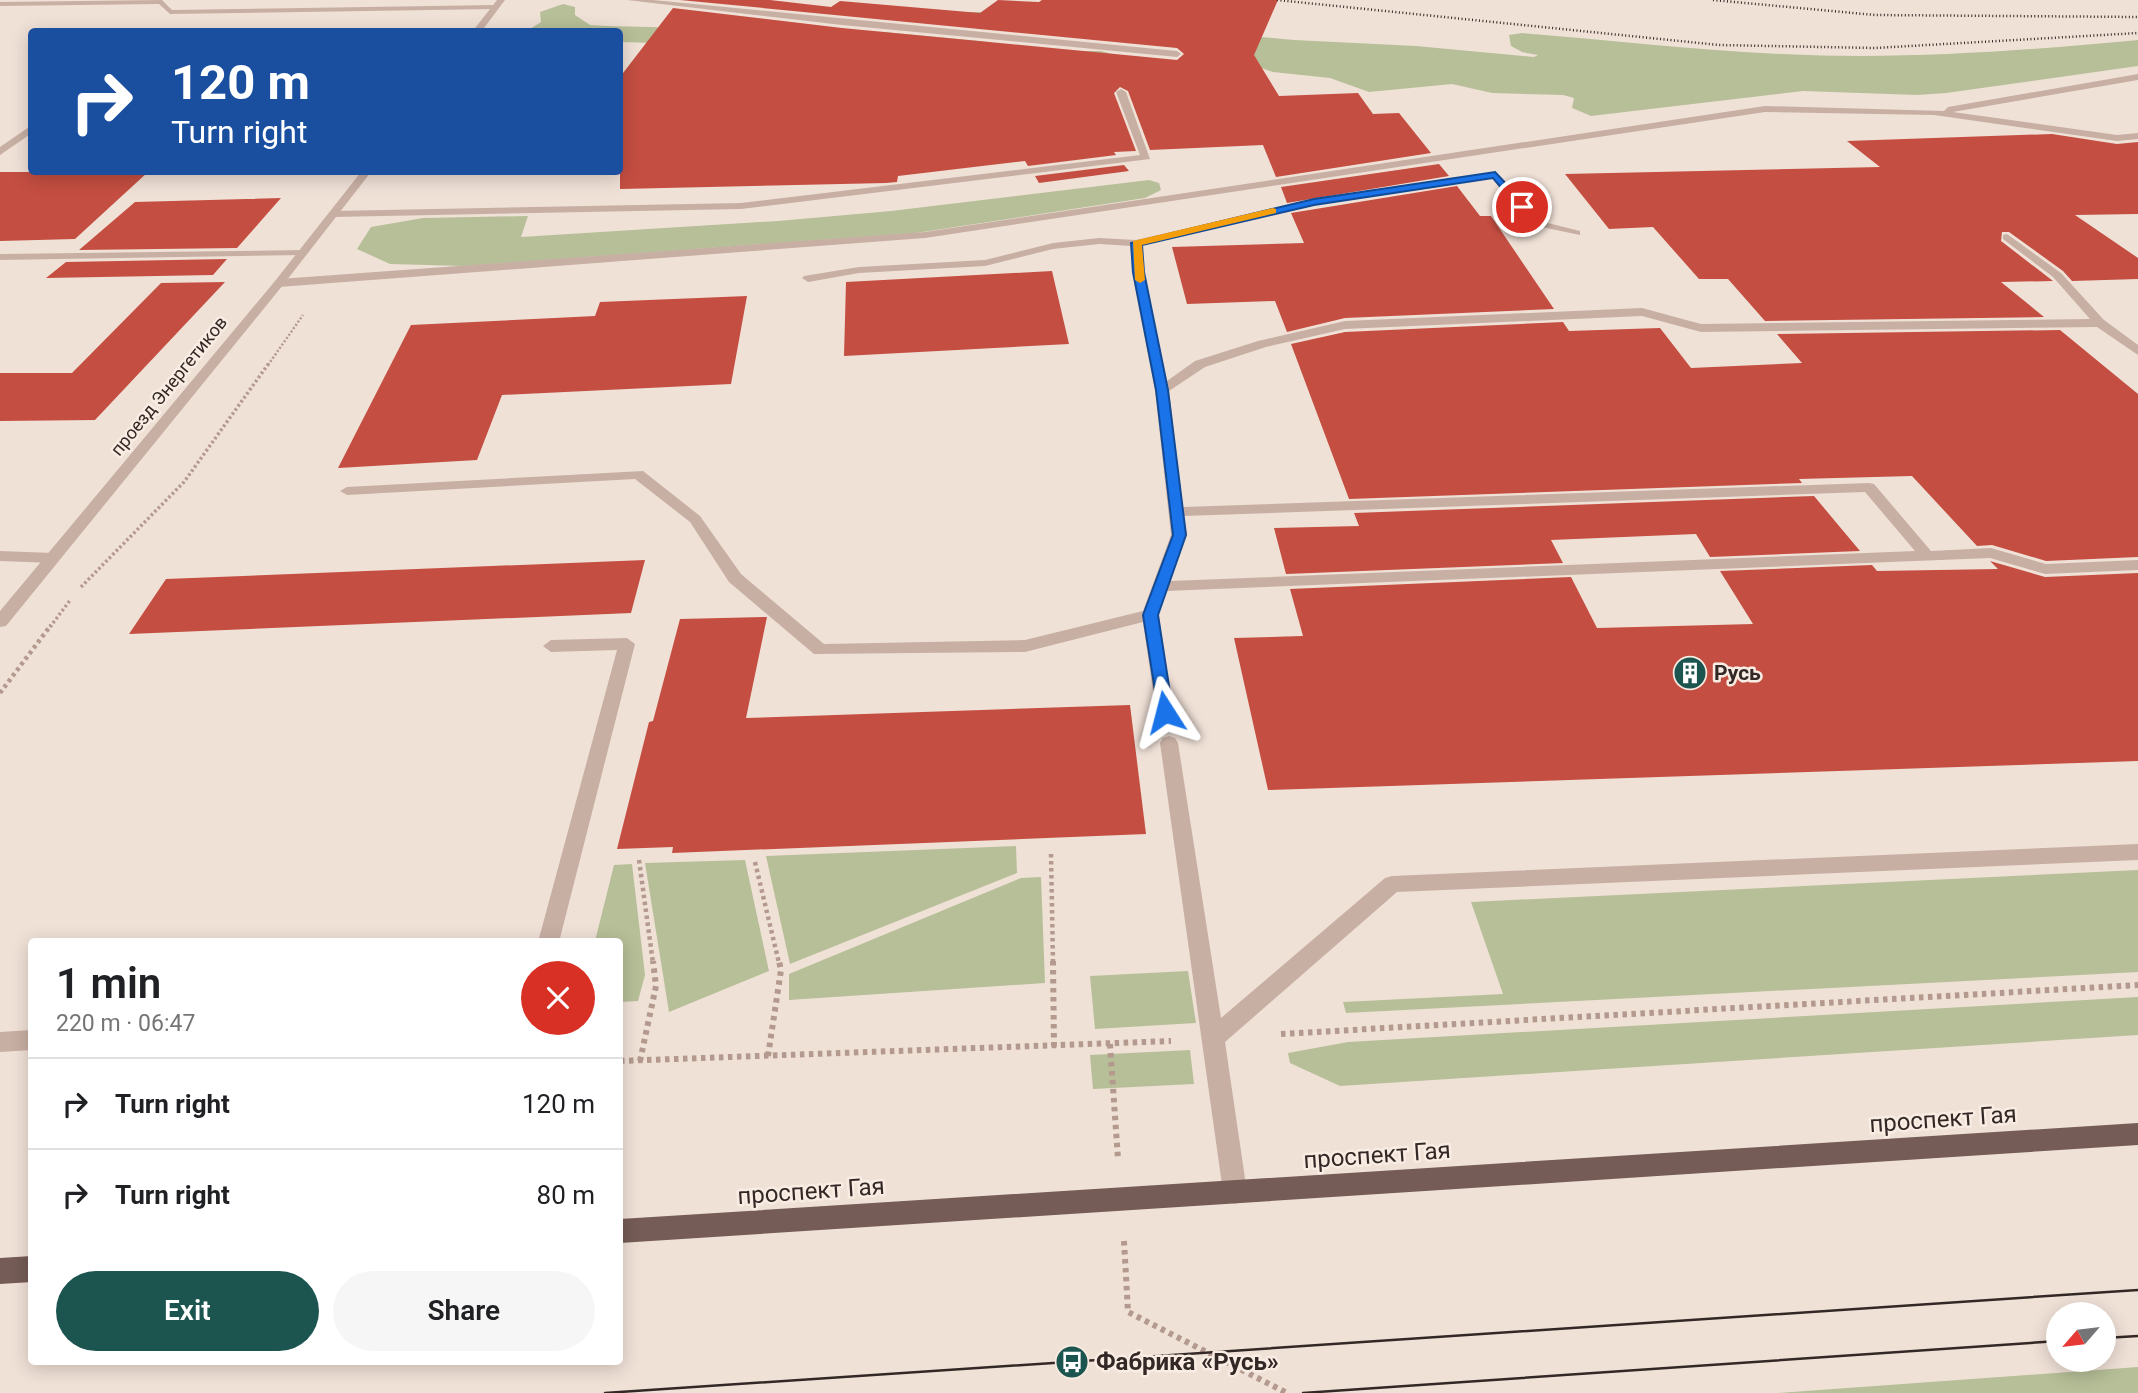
<!DOCTYPE html>
<html lang="en">
<head>
<meta charset="utf-8">
<style>
	:root { --surface:#fff; --page:#f6f6f6; --text:#202124; --muted:#757577; --line:#e0e0e0; --accent:#1c544f }
	body { margin:0; font-family:Roboto,sans-serif; background:var(--page); color:var(--text); height:100vh; display:flex; flex-direction:column; font-size:26px; white-space:nowrap }
	* { box-sizing:border-box; margin:0 }
	p { font-size:23px; color:var(--muted) }
	.icon { flex:none; width:38px; height:38px; fill:none; stroke:currentColor; stroke-width:2; stroke-linecap:round; stroke-linejoin:round }
	.map { position:relative; flex:1; overflow:hidden }
	.details { position:absolute; left:28px; top:938px; width:595px; height:427px; display:flex; flex-direction:column; background:var(--surface); border-radius:7px; box-shadow:0 4px 18px #0003 }
	.details>* { flex:none }
	.hud { position:absolute; left:28px; top:28px; width:595px; height:147px; border-radius:7px; box-shadow:0 4px 18px #0003; background:#1a4fa0; color:#fff; overflow:hidden }
	.needle { width:46px; rotate:242deg }
	.tools { position:absolute; left:2046px; top:1302px; display:grid; gap:14px }
	.tools a { display:grid; place-items:center; width:70px; height:70px; border-radius:50%; background:var(--surface); box-shadow:0 4px 18px #0003; font-size:35px }
	.pin { position:absolute; display:grid; place-items:center; width:60px; height:60px; color:#fff; margin:-30px; border:4px solid #fff; border-radius:50%; box-shadow:0 2px 7px #0007 }
	.me { position:absolute; width:77px; margin:-38px; rotate:351deg; stroke-linejoin:round; filter:drop-shadow(0 0 5px #0008) }
	.turn { display:flex; align-items:center; gap:24px; height:147px; padding:0 28px; font-size:32px }
	.turn .icon { width:91px; height:91px; stroke-width:2.5 }
	.turn b { display:block; font-size:49px; line-height:60px }
	.round { display:grid; place-items:center; flex:none; width:74px; height:74px; border-radius:37px; background:var(--page) }
	.overview { display:flex; align-items:center; justify-content:space-between; height:119px; padding:0 28px }
	h1 { font-size:42px; font-weight:600; line-height:52px }
	.primary-button { display:flex; gap:14px; margin-top:auto; padding:14px 28px }
	.primary-button a { flex:1; height:80px; border-radius:42px; background:var(--accent); color:#fff; font-size:28px; font-weight:600; line-height:80px; text-align:center }
	.primary-button a+a { background:var(--page); color:var(--text) }
	ul { padding:0; list-style:none }
	li { display:flex; align-items:center; gap:21px; height:91px; padding:0 28px; border-top:2px solid var(--line) }
	li div { flex:1 }
	li b { display:block; font-size:26px }
	li em { font-style:normal }
	.map>svg:first-child { display:block }
</style>
</head>
<body>
<div class="map">
<svg width="2138" height="1393" viewBox="0 0 2138 1393">
	<rect width="100%" height="100%" fill="#f0e1d7"/>
	<!-- green -->
	<path fill="#b7bf98" d="M563 4 575 7V15L590 25 606 26 884 32 980 41 1045 51H1101L1124 57 620 42V32H525L541 22 540 12Z
		M935 12H982L1294 40 1416 46 1534 57 1538 55 1522 52 1511 46 1509 35 1522 33C1609 40 1695 50 1782 54 1900 60 2020 51 2138 40V66L1946 93 1917 95 1803 91 1591 116 1572 108 1574 98 1563 95 1492 93 1452 84 1369 92 1330 78 1273 72 1197 46Z
		M1149 180 1159 183 1161 190 1145 198 916 233 464 266 390 264 357 249 371 227 423 218 528 216 521 237 778 221 891 211Z
		M1016 846 1017 873 790 964 766 856Z
		M745 860 769 971 669 1012 645 863Z
		M632 864 645 975 638 1001 620 1002V942L595 941 614 865Z
		M2138 870V972L1346 1013 1343 1002 1503 994 1471 902Z
		M1041 877 1045 983 789 1000V974L1021 878Z
		M1188 971 1196 1023 1095 1029 1090 976Z
		M2138 997V1035L1340 1086 1290 1063 1288 1053 1348 1042Z
		M1190 1050 1194 1084 1093 1089 1090 1055Z
		M2138 1367V1393H1778Z"/>
	<!-- building -->
	<path fill="#c44e41" d="M680 0H770L831 7 840 1 980 13 998 0 1039 2 1042 0H1278L1254 55 1279 96 1358 93 1373 114 1399 113 1431 153 1276 177 1263 145 1150 150 1128 91 1120 87 1114 93 1136 151 1114 152 1116 155 1028 166 1025 161 898 176 897 182 886 183 620 189V77L673 8 842 28 1177 60 1184 54 1177 48Z
		M2052 134 2117 144 2138 142V214L2075 215 2138 258V279L2072 281 2063 271 2009 232H2002L2001 241 2053 281 2001 282 2044 317 1765 321 1728 279H1699L1653 227 1609 229 1565 174 1880 167 1847 141Z
		M1439 164 1449 176 1287 203 1281 187Z
		M1124 165 1129 171 1039 183 1035 176Z
		M0 172H148L75 239 0 241Z
		M1457 186 1480 216H1491L1554 309 1345 318 1287 332 1275 301 1187 304 1172 247 1304 243 1291 213Z
		M281 198 237 248 79 250 135 202Z
		M227 259 213 275 46 278 66 262Z
		M1052 271 1069 344 844 356 846 282Z
		M225 282 95 420 0 421V373H72L161 283Z
		M747 296 731 384 502 395 477 460 338 468 411 325 595 316 600 302Z
		M1563 322 1569 331 1660 328 1691 368 1802 363 1777 334 2060 330 2138 394V557L2046 561 1992 545 1977 546 1912 476 1799 479 1802 483 1349 499 1291 344 1345 332Z
		M1814 496 1860 551 1710 557 1696 534 1551 540 1563 563 1286 574 1274 528 1359 526 1354 513Z
		M645 560 631 613 129 634 166 579Z
		M1990 561 2045 577 2138 573V761L1268 790 1234 638 1303 636 1290 589 1571 577 1597 628 1753 624 1720 571 1872 565 1877 571 1998 569Z
		M767 617 746 718 1130 705 1146 834 672 853 673 847 617 849 649 722 653 721 680 619Z"/>
	<g fill="none" stroke-linecap="round" stroke-linejoin="round">
		<!-- path-far3 -->
		<path stroke="#b3998e" stroke-width="2.5" stroke-dasharray="2 2" stroke-linecap="butt" d="M268 365 303 315"/>
		<!-- path-far2 -->
		<path stroke="#b3998e" stroke-width="3.5" stroke-dasharray="2.5 2.5" stroke-linecap="butt" d="M81 587 184 482 269 363
			M50 627 71 599"/>
		<!-- path-far1 -->
		<path stroke="#b3998e" stroke-width="4.5" stroke-dasharray="3.5 3.5" stroke-linecap="butt" d="M0 693 51 625
			M1051 854 1053 963
			M639 860 653 963
			M755 862 779 963"/>
		<!-- path -->
		<path stroke="#b3998e" stroke-width="6" stroke-dasharray="4.5 4.5" stroke-linecap="butt" d="M1053 961 1054 1047
			M1281 1034 2138 985
			M1110 1044 1118 1159
			M768 1056 781 970 779 961
			M620 1061 1171 1041
			M640 1061 656 986 653 961
			M1124 1241 1128 1312 1287 1393"/>
		<!-- service -->
		<path fill="#c8afa4" fill-rule="evenodd" d="M162 0 172 10 495 5 499 7 495 9 170 14 159 4 0 6V2Z
			M627 0H653L1177 51 1181 54 1177 57 842 25Z
			M2138 74V80L1953 112 2117 135 2138 133V139L2117 141 1934 115 1765 112 925 238 279 287 273 283 279 279 925 232 1765 106 1944 111 1948 107Z
			M1121 89 1126 92 1150 159 741 209 333 217 328 214 333 211 741 203 1140 155 1116 92Z
			M32 125V133L0 155V147Z
			M1495 172 1540 221 1580 231V235L1532 225 1492 178 1314 205 1142 245 1144 272 1167 381 1195 361 1258 341 1345 321 1642 308 1701 324 2090 319 2053 277 2003 239V235L2007 234 2061 273 2104 320 2138 345V355L2097 327 1701 332 1642 316 1345 329 1266 347 1205 367 1169 391 1183 507 1869 483 1874 484 1931 551 1991 548 2046 564 2138 560V570L2045 574 1990 558 1167 591 1158 615 1174 712 1171 716H1159L1156 712 1143 622 1025 652 814 654 729 582 690 522 635 479 347 495 340 491 347 487 643 471 700 516 741 574 824 644 1025 640 1143 611 1171 535 1155 390 1132 272 1131 246 1099 244 1053 249 985 266 859 273 808 282 802 278 804 276 859 267 985 260 1053 243 1099 238 1136 240 1314 199ZM1865 492 1915 551 1170 581 1187 535 1184 516Z
			M307 250 309 252 303 255 0 260V254Z
			M0 551 53 553 61 558 53 563 0 561Z
			M627 638 635 644 559 942H538L617 650 551 652 543 646 551 640Z
			M1169 736 1175 738 1178 743 1221 1018 1385 878 1392 876 2138 844V860L1397 892 1225 1042 1247 1192 1244 1200 1235 1204 1226 1200 1223 1192 1160 743 1163 738Z
			M32 1030V1050L0 1052V1032Z"/>
		<!-- minor -->
		<path fill="#c8afa4" fill-rule="evenodd" d="M497 0H505L481 32H472Z
			M361 172H371L283 285 6 626 0 627V611L275 281Z"/>
		<!-- primary -->
		<path fill="#755c56" fill-rule="evenodd" d="M2138 1123V1145L620 1243V1219Z
			M32 1256V1282L0 1284V1258Z"/>
		<!-- tram -->
		<path stroke="#332825" stroke-width="2.5" d="M2104 1338 2138 1336
			M605 1393 2138 1290
			M1303 1393 2058 1341"/>
		<!-- rail -->
		<path stroke="#332825" stroke-width="2.5" stroke-dasharray="1 2.5" stroke-linecap="butt" d="M1277 0 1719 45 1875 48 2138 33
			M1713 0 1875 15 2138 17"/>
	</g>
	<!-- route -->
	<path fill="#1a73e8" stroke="#114b97" stroke-width="2" d="M1495 172 1526 205V209H1519L1493 178 1314 205 1142 245 1144 272 1168 390 1186 535 1158 615 1173 712 1165 718 1159 716 1143 615 1173 535 1156 390 1133 272 1131 243 1314 199Z"/>
	<!-- slow -->
	<path fill="#f59e0b" d="M1273 208 1276 209V213L1142 245 1145 280 1140 283 1135 280 1133 241Z"/>
	<!-- icons -->
	<defs>
		<symbol id="building-disc" viewBox="-11 -11 22 22"><circle r="9.5" fill="#1c544f" stroke="#f8ece3"/><path d="M-4-6H4V6H1V3H-1V6H-4ZM-2.5-4.3h1.7v1.8h-1.7ZM.8-4.3h1.7v1.8H.8ZM-2.5-1h1.7V.8h-1.7ZM.8-1h1.7V.8H.8Z" fill="#fff"/></symbol>
		<symbol id="bus-disc" viewBox="-11 -11 22 22"><circle r="9.5" fill="#1c544f" stroke="#f8ece3"/><path d="M-5-6H5V4H4V6H2V4H-2V6H-4V4H-5ZM-3.5-4V0h7V-4ZM-3.5 1.2v1.5H-2V1.2ZM2 1.2v1.5H3.5V1.2Z" fill="#fff"/></symbol>
	</defs>
	<g fill-rule="evenodd">
		<use href="#building-disc" x="1671" y="654" width="38" height="38"/>
		<use href="#bus-disc" x="1053" y="1343" width="38" height="38"/>
	</g>
	<g text-anchor="middle" stroke-width="5" stroke-linejoin="round" paint-order="stroke">
		<!-- far-street labels -->
		<g font-size="18" fill="#332825" stroke="#f8ece3">
			<text transform="translate(169 386) rotate(-51)" y="6">проезд Энергетиков</text>
		</g>
		<!-- poi labels -->
		<g font-size="21" font-weight="bold" fill="#332825" stroke="#f8ece3" text-anchor="start">
			<text x="1714" y="680">Русь</text>
		</g>
		<!-- near-street labels -->
		<g font-size="24" fill="#332825" stroke="#f8ece3">
			<text transform="translate(1943 1119) rotate(-4)" y="8">проспект Гая</text>
			<text transform="translate(1377 1155) rotate(-4)" y="8">проспект Гая</text>
			<text transform="translate(811 1191) rotate(-4)" y="8">проспект Гая</text>
		</g>
		<!-- near-poi labels -->
		<g font-size="24" font-weight="bold" fill="#332825" stroke="#f8ece3" text-anchor="start">
			<text x="1096" y="1370">Фабрика «Русь»</text>
		</g>
	</g>
</svg>
<div class="tools">
<a><svg class="needle" viewBox="-14 -14 28 28"><path d="M0-13l5 13h-10z" fill="#e53935"/><path d="M0 13l5-13h-10z" fill="#757577"/></svg></a>
</div>
<div class="pin" style="left:1522px;top:207px;background:#d93025"><svg class="icon" aria-label="arrive" viewBox="0 0 24 24"><path d="M6 21V4h12l-3 4 3 4H6"/></svg></div>
<svg class="me" style="left:1165px;top:712px" viewBox="-20 -20 40 40"><path d="M0-17L14 15 0 8-14 15z" fill="#1a73e8" stroke="#fff" stroke-width="4"/></svg>
<div class="hud">
<div class="turn"><svg class="icon" aria-label="right" viewBox="0 0 24 24"><path d="M7 20v-9h11M14 6l5 5-5 5"/></svg><div><b>120 m</b>Turn right</div></div>
</div>
<section class="details">
<div class="overview"><div><h1>1 min</h1><p>220 m · 06:47</p></div><a class="round" style="background:#d93025;color:#fff"><svg class="icon" aria-label="close" viewBox="0 0 24 24"><path d="M6 6l12 12M18 6L6 18"/></svg></a></div>
<ul>
<li><svg class="icon" aria-label="right" viewBox="0 0 24 24"><path d="M7 20v-9h11M14 6l5 5-5 5"/></svg><div><b>Turn right</b></div><em>120 m</em></li>
<li><svg class="icon" aria-label="right" viewBox="0 0 24 24"><path d="M7 20v-9h11M14 6l5 5-5 5"/></svg><div><b>Turn right</b></div><em>80 m</em></li>
</ul>
<div class="primary-button"><a>Exit</a><a>Share</a></div>
</section>
</div>
</body>
</html>
